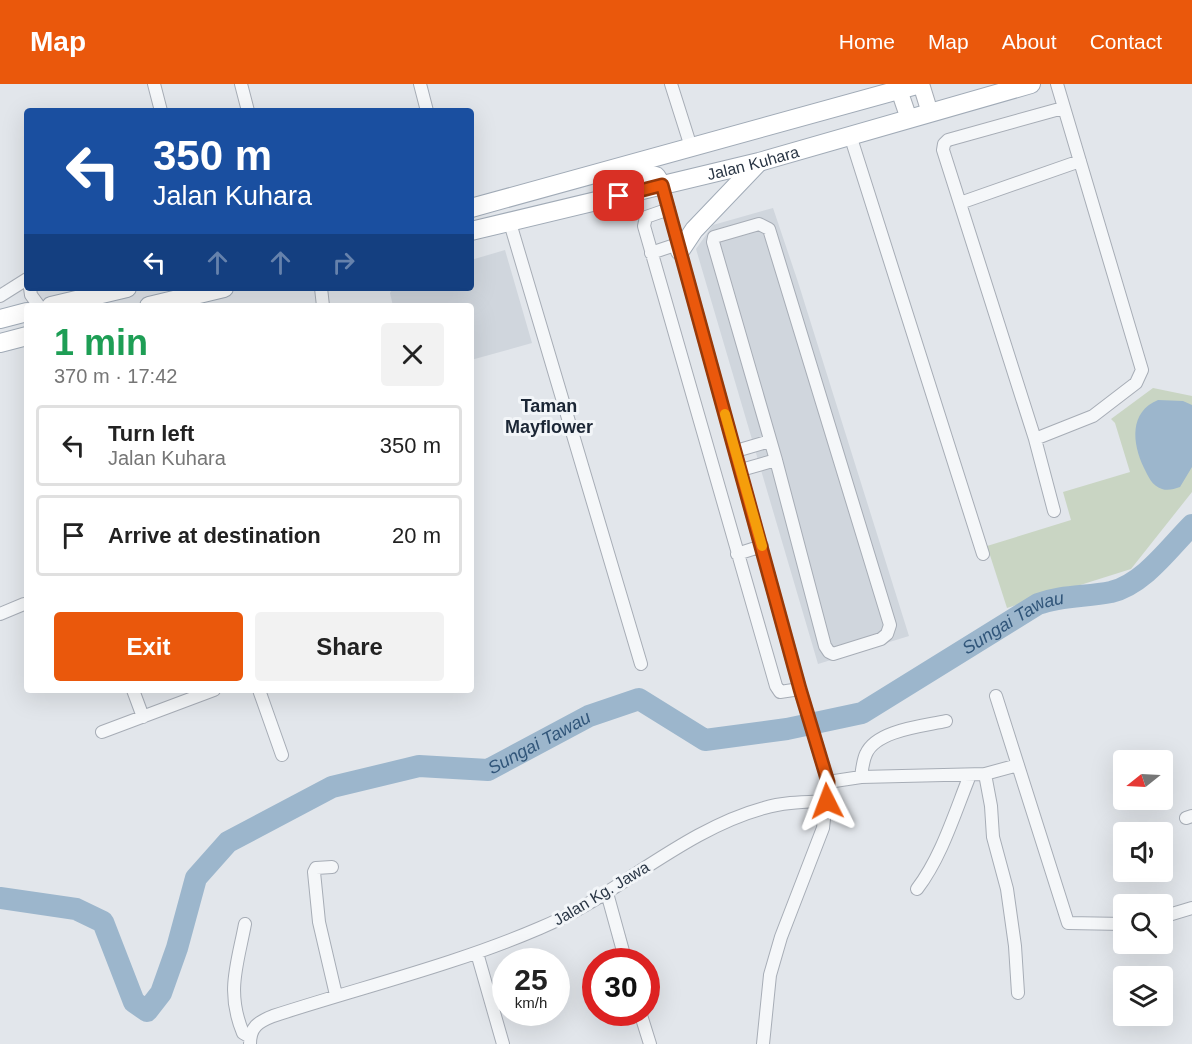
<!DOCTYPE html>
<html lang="en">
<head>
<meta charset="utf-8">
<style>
	:root { --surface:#fff; --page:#f2f2f2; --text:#222; --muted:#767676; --line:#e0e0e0; --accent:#ea580c }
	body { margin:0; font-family:Arial,sans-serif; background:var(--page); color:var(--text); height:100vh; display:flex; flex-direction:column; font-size:22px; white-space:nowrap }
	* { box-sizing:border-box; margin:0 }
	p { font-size:20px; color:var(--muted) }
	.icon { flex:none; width:33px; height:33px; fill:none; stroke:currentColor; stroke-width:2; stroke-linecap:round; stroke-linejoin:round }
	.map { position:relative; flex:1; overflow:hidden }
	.side { position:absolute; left:24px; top:219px; width:450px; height:390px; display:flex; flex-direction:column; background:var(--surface); border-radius:6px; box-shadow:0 6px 24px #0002 }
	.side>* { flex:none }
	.banner { position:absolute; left:24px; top:24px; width:450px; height:183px; border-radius:6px; box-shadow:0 6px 24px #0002; background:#1a4fa0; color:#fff; overflow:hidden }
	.needle { width:39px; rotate:252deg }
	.fabs { position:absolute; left:1113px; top:666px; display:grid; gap:12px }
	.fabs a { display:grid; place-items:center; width:60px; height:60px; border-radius:6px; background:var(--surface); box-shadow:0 6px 24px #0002; font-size:30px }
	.speed { position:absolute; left:492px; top:864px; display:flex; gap:12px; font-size:30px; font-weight:700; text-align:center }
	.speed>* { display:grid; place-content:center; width:78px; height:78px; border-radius:50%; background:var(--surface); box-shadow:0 6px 24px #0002; line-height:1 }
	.speed small { font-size:15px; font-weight:400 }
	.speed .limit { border:9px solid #d22; background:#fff; color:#111 }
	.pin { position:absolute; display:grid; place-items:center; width:51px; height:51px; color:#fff; margin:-26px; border-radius:12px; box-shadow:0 3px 9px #0006 }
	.me { position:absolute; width:66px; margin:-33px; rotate:357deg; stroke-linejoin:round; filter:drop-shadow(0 0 4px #0008) }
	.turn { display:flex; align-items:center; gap:21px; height:126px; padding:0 30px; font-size:27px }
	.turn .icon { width:78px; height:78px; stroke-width:2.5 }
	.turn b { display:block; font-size:42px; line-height:51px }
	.lanes { display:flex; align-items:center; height:57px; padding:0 30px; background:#0003; justify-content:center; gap:30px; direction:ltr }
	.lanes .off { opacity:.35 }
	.round { display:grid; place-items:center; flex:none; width:63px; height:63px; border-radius:6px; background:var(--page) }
	.head { display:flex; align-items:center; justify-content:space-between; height:102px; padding:0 30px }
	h1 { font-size:36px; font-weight:800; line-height:45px; color:#1e9e55 }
	.action { display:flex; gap:12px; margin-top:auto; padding:12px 30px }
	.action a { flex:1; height:69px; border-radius:6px; background:var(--accent); color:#fff; font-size:24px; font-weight:800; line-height:69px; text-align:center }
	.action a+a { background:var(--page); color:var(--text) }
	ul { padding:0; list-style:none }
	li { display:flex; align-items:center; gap:18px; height:81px; margin:0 12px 9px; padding:0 18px; border:3px solid var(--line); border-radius:6px }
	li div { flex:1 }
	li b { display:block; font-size:22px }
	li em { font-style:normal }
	header { display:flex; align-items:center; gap:36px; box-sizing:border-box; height:84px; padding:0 30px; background:var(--accent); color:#fff }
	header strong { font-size:28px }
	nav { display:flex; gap:33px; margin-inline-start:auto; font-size:21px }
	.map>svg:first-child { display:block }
</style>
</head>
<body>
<header>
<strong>Map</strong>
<nav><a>Home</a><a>Map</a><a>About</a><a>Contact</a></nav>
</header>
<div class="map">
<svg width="1192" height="960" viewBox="0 0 1192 960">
	<rect width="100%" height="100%" fill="#e2e6eb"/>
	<!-- built -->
	<path fill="#d0d6dd" d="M773 124 798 198 909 552 818 580 696 165 713 141Z
		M505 166 532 259 471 276V222H393L390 209 393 204H471V176Z"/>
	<!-- green -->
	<path fill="#c9d5c3" d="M1153 304 1192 312V408L1131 485 1007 524 987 462 1071 436 1063 408 1130 388 1115 339 1111 335Z"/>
	<!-- water -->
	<path fill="#9cb6cc" d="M1158 316 1183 317 1192 321V383L1180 403C1174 405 1168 407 1162 405 1152 402 1148 392 1144 384 1132 359 1129 328 1158 316Z"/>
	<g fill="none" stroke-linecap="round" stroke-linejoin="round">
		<!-- river -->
		<path stroke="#9cb6cc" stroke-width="22" id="s1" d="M0 814 76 825 103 838 134 918 147 927 161 909 177 864 196 794 228 758 332 703 419 682 488 686 589 632 639 615 705 656 787 645 862 629 1038 520C1062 511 1086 513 1111 508 1144 500 1169 464 1192 441"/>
		<defs>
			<path id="street" d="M154 0 161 27
				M241 0 248 27
				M420 0 427 27
				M671 0 691 63
				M850 51 983 470
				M662 101 800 605 828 698 823 744 781 853 770 891 763 960
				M960 119 1080 77
				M669 125 646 133 644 142 776 602 780 608 800 605
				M510 139 641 580
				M759 140 769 145 890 541 887 550 881 555 833 570 829 568 825 562 776 376 713 158 714 153Z
				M651 169 678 160
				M30 204 31 211 39 222
				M321 204 323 222
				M0 212 27 195
				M1035 355 1093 332 1136 299 1142 286 1057 0
				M736 367 770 357
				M741 386 776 376
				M1054 427 1035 355 943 66 944 60 948 56 1063 24
				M737 470 762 462
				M0 530 24 520
				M133 606 143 633
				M259 606 282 671
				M996 612 1068 839 1124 840
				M102 648 214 606
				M985 690 991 722 993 753 1007 805 1015 862 1018 909
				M861 693C862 686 863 676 866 670 876 646 924 642 946 637
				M828 698 861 693 985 690 1018 681
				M1186 734 1192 732
				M332 783 316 784 314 788 319 838 336 911
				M917 805C942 772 955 728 970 691
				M607 809 626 878
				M1162 833 1192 824
				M245 840C237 882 226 908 243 949L250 953
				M477 869 503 960
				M640 928 650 960
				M250 960C250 943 258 938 273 932 362 903 454 881 540 844 617 812 683 746 764 724 784 718 805 718 827 717"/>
			<path id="secondary" d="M897 0 909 35
				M921 0 930 29"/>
			<g id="primary">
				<path d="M621 95 641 89 656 92 662 101"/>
				<path d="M471 124 920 0"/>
				<path id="s2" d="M471 147 759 78 1031 0"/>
				<path d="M680 167 694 146 758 79"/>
				<path d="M51 222 127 204"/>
				<path d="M149 222 224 204"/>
				<path d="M0 235 27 228"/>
				<path d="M0 259 27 252"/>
			</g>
		</defs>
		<!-- street casing -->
		<use href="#street" stroke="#a7adb6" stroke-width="14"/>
		<!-- secondary casing -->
		<use href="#secondary" stroke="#a7adb6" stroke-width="18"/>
		<!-- primary casing -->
		<use href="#primary" stroke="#a1abb7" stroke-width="20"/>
		<!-- street -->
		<use href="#street" stroke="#f5f7f9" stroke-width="12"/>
		<!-- secondary -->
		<use href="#secondary" stroke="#fff" stroke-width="16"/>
		<!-- primary -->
		<use href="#primary" stroke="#fff" stroke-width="18"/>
	</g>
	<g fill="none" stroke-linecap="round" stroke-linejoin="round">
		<defs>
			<path id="route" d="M619 112 662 101 800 605 828 698 827 717"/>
		</defs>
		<!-- route casing -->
		<use href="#route" stroke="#983908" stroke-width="15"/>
		<!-- route -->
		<use href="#route" stroke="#ea580c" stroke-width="10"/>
		<!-- slow -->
		<path stroke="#f59e0b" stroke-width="10" d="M725 330 762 462"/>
	</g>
	<g text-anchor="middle" stroke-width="6" stroke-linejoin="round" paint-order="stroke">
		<!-- street labels -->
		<g font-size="16" fill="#293544" stroke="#f2f5f8">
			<text dy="6" stroke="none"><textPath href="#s2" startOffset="290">Jalan Kuhara</textPath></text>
			<text transform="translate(601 809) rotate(-31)" y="6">Jalan Kg. Jawa</text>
		</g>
		<!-- neighbourhood labels -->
		<g font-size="18" font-weight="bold" fill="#1b2635" stroke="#f2f5f8">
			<text x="549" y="328">Taman<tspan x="549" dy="21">Mayflower</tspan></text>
		</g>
		<!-- water labels -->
		<g font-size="18" font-style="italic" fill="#31567a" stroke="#f2f5f8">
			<text dy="6" stroke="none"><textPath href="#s1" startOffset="1257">Sungai Tawau</textPath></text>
			<text dy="6" stroke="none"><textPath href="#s1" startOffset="734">Sungai Tawau</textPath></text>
		</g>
	</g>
</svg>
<div class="fabs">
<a><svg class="needle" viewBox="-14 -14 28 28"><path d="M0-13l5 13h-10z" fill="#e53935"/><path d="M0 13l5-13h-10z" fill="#767676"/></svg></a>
<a><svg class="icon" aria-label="sound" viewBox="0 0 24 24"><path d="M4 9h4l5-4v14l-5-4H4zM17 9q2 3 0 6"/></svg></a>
<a><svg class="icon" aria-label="search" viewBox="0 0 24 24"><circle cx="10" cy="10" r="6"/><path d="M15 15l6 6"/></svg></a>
<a><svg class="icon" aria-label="layers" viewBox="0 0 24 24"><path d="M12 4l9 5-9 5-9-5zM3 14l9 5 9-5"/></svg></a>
</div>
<div class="speed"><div>25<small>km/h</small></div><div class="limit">30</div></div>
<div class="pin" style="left:619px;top:112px;background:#d93025"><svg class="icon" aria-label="arrive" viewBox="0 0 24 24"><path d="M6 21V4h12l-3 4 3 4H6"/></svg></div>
<svg class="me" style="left:827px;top:717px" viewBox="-20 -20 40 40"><path d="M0-17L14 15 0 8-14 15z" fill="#ea580c" stroke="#fff" stroke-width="4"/></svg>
<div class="banner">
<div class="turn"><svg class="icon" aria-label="left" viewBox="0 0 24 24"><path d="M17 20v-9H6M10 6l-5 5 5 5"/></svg><div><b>350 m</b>Jalan Kuhara</div></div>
<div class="lanes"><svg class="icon" aria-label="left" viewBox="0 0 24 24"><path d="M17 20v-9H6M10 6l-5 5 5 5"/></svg><svg class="icon off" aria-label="ahead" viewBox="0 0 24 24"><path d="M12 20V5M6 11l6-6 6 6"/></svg><svg class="icon off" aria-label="ahead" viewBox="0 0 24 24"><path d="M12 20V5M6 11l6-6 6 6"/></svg><svg class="icon off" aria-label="right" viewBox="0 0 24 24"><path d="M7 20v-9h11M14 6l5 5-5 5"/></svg></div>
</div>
<section class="side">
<div class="head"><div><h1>1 min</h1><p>370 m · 17:42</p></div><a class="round"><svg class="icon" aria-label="close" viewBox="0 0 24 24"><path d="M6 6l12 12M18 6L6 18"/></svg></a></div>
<ul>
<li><svg class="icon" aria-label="left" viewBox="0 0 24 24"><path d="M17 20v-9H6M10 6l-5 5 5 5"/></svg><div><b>Turn left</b><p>Jalan Kuhara</p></div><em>350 m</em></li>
<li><svg class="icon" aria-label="arrive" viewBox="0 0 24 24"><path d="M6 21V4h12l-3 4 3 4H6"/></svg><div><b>Arrive at destination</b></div><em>20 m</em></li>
</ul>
<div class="action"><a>Exit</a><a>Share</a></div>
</section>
</div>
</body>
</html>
